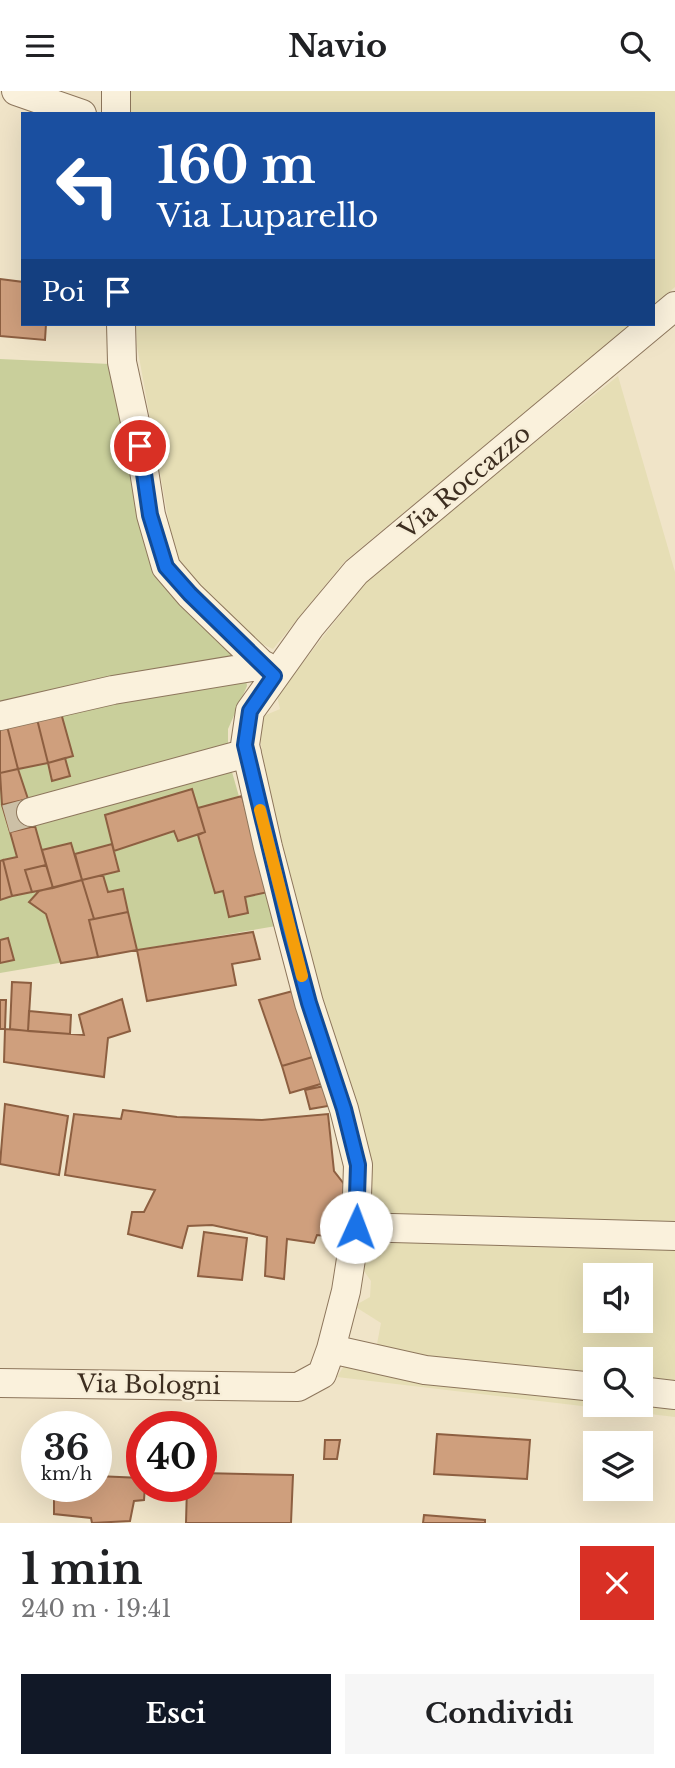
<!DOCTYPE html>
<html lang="it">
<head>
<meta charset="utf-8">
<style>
	:root { --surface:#fff; --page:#f6f6f6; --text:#202124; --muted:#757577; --accent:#111827 }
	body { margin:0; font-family:"Libre Baskerville",serif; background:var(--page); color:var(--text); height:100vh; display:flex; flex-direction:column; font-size:26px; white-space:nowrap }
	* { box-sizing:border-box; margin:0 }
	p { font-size:23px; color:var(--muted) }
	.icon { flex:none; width:38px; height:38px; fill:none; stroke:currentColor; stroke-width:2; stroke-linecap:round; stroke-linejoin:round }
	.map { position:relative; height:1432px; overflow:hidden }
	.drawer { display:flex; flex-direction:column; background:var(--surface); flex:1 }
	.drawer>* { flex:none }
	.banner { position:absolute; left:21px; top:21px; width:634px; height:214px; border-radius:0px; box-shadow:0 7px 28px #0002; background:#1a4fa0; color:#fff; overflow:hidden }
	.tools { position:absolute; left:583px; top:1172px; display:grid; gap:14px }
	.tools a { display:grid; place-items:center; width:70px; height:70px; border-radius:0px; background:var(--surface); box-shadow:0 7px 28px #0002; font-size:35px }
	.speed { position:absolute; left:21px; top:1320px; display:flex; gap:14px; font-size:35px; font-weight:700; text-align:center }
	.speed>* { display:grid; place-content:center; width:91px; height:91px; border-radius:50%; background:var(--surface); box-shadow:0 7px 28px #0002; line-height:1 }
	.speed small { font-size:18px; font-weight:400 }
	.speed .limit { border:10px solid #d22; background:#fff; color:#111 }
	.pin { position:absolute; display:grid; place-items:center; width:60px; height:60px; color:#fff; margin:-30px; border:4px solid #fff; border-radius:50%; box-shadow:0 2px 7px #0007 }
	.me { position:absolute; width:77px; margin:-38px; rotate:2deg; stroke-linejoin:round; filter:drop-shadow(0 0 5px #0008) }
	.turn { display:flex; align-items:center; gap:24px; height:147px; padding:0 21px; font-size:32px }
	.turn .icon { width:91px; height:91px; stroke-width:2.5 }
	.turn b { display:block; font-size:49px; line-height:60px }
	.then { display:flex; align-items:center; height:66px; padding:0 21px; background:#0003; gap:14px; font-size:26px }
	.round { display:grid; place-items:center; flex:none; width:74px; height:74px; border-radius:0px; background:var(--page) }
	.head { display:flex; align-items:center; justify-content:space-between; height:119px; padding:0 21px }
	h1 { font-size:42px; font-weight:700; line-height:52px }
	.button { display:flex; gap:14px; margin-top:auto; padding:14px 21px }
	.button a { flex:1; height:80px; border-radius:0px; background:var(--accent); color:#fff; font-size:28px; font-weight:700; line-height:80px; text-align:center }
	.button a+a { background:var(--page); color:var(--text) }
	header { display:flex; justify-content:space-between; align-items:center; height:91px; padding:0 21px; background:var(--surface); font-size:32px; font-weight:700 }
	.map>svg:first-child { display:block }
</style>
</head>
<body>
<header><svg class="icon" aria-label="menu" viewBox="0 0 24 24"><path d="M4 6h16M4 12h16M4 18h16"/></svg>Navio<svg class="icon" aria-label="search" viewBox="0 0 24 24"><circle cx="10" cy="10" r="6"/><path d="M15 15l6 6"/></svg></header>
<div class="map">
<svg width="675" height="1432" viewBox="0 0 675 1432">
	<rect width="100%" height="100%" fill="#f0e4c8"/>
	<!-- farmland -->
	<path fill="#e6deb5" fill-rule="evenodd" d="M127 0H675V196L653 215V23H128Z
		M136 233H632L345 470 273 558 255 550 203 499 175 465 137 255Z
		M618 285 675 481V1326L337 1286 347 1270 373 1274 381 1232 354 1215 370 1206 371 1190 359 1173 362 1151 379 1149 366 1117 359 1046 267 695 260 646 261 626 280 618 277 605 375 479ZM595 1185H640V1230H595ZM595 1269H640V1314H595Z"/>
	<!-- green -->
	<path fill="#c9cf9b" d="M0 268 110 273 131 371 138 422 243 568 247 595 228 638V667L276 835 0 882Z"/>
	<!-- building -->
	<path fill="#cf9f7d" stroke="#8d5f41" stroke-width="2" d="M0 188 23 191V233H46L45 249 0 245Z
		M61 622 73 665 48 672 37 628Z
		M37 628 48 672 18 678 7 635Z
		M7 635 18 678 0 682V636Z
		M65 667 70 685 52 690 48 672Z
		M18 678 28 708 2 714 0 682Z
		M192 698 205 741 178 750 174 740 114 760 105 724Z
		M242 705 268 801 245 806 248 822 229 826 223 800 215 802 198 744 205 741 198 717Z
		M28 708 35 735 10 741 2 714Z
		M35 735 46 774 25 779 32 801 12 805 3 769 17 766 10 741Z
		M71 752 82 789 53 797 42 759Z
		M112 753 119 780 82 789 75 763Z
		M3 769 12 805 0 809V770Z
		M46 774 53 797 32 801 25 779Z
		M103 784 108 801 123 798 128 821 94 828 82 789Z
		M82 789 94 828 89 829 98 866 61 872 46 823 29 811 39 800Z
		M128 821 137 859 98 866 89 829Z
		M253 841 260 868 232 873 236 894 147 910 137 859Z
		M8 847 14 869 0 872V849Z
		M12 891 31 892 28 940 10 938Z
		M293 900 316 965 282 975 259 909Z
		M122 908 130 940 108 947 104 986 4 971 5 938 84 944 79 924Z
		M0 909H6L5 938H0Z
		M29 920 71 924 70 943 28 940Z
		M316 965 324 992 290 1002 282 975Z
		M324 995 328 1015 310 1018 305 999Z
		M5 1013 68 1025 59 1084 0 1073Z
		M123 1019 177 1026 262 1029 328 1023 334 1080 344 1093 342 1147 317 1144 314 1152 287 1148 284 1188 265 1185 267 1146 212 1134 188 1135 182 1157 128 1143 132 1121H144L155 1099 65 1084 74 1023 121 1028Z
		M204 1141 247 1147 242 1189 198 1185Z
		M437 1343 530 1349 527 1388 434 1383Z
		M325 1349H340L337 1368H324Z
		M201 1382 293 1384 291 1432H186L187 1395H201Z
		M96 1385 142 1387V1395H145L144 1409 134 1410 130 1430 92 1432 91 1427 54 1423V1395H96Z
		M424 1424 485 1429V1432H423Z"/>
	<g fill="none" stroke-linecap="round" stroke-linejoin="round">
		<!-- minor-tunnel -->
		<path stroke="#ccc0a6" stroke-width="28" stroke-dasharray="28 14" stroke-linecap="butt" d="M6 728 31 721"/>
		<defs>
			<path id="minor" d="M16 0 82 23
				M116 0V23
				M121 233 122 271 140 354 151 424 166 476 190 504 274 585
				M0 625 113 599 264 574
				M31 721 247 662
				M356 1136 675 1145
				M331 1258 425 1279 595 1296
				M0 1292 298 1296 322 1283 331 1258 346 1200 356 1136 358 1074 344 1018 309 912 268 756 245 654 250 620 310 536 356 481 675 215
				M640 1300 675 1304"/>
		</defs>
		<!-- minor casing -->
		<use href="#minor" stroke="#8d765c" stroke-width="30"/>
		<!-- minor -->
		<use href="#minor" stroke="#faf1dc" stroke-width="28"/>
	</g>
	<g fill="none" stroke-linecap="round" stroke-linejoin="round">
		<defs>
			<path id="route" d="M140 355 150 424 166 476 190 503 274 585 250 620 245 654 290 841 309 912 344 1018 358 1074 356 1136"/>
		</defs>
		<!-- route casing -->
		<use href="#route" stroke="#114b97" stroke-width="18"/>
		<!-- route -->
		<use href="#route" stroke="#1a73e8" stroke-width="12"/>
		<!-- slow -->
		<path stroke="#f59e0b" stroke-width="12" d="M260 719 302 885"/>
	</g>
	<g text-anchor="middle" stroke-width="5" stroke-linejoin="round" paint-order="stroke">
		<!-- street labels -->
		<g font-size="24" fill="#3d2e20" stroke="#f7eed8">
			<text transform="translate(465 391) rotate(-40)" y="8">Via Roccazzo</text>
			<text transform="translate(149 1294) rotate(1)" y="8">Via Bologni</text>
		</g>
	</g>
</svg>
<div class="tools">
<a><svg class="icon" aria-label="sound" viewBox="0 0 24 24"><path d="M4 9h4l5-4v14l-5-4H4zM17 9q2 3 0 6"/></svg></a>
<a><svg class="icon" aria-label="search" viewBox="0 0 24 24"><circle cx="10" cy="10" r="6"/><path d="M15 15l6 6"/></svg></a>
<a><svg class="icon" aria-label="layers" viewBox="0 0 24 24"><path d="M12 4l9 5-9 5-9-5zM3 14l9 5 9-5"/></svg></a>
</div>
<div class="speed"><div>36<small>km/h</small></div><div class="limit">40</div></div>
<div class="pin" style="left:140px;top:355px;background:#d93025"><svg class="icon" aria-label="arrive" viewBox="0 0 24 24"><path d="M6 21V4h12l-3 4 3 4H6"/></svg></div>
<svg class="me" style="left:356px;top:1136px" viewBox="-20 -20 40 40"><circle r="19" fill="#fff"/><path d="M0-13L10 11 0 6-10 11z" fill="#1a73e8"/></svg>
<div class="banner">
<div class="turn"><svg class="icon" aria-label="left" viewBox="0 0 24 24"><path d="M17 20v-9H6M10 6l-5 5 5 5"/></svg><div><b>160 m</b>Via Luparello</div></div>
<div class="then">Poi<svg class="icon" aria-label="arrive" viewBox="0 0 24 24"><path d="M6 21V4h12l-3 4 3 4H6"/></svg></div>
</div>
</div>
<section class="drawer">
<div class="head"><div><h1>1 min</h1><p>240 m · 19:41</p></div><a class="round" style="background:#d93025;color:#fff"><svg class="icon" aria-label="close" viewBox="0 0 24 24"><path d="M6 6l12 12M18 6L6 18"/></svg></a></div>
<div class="button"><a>Esci</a><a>Condividi</a></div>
</section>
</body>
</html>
